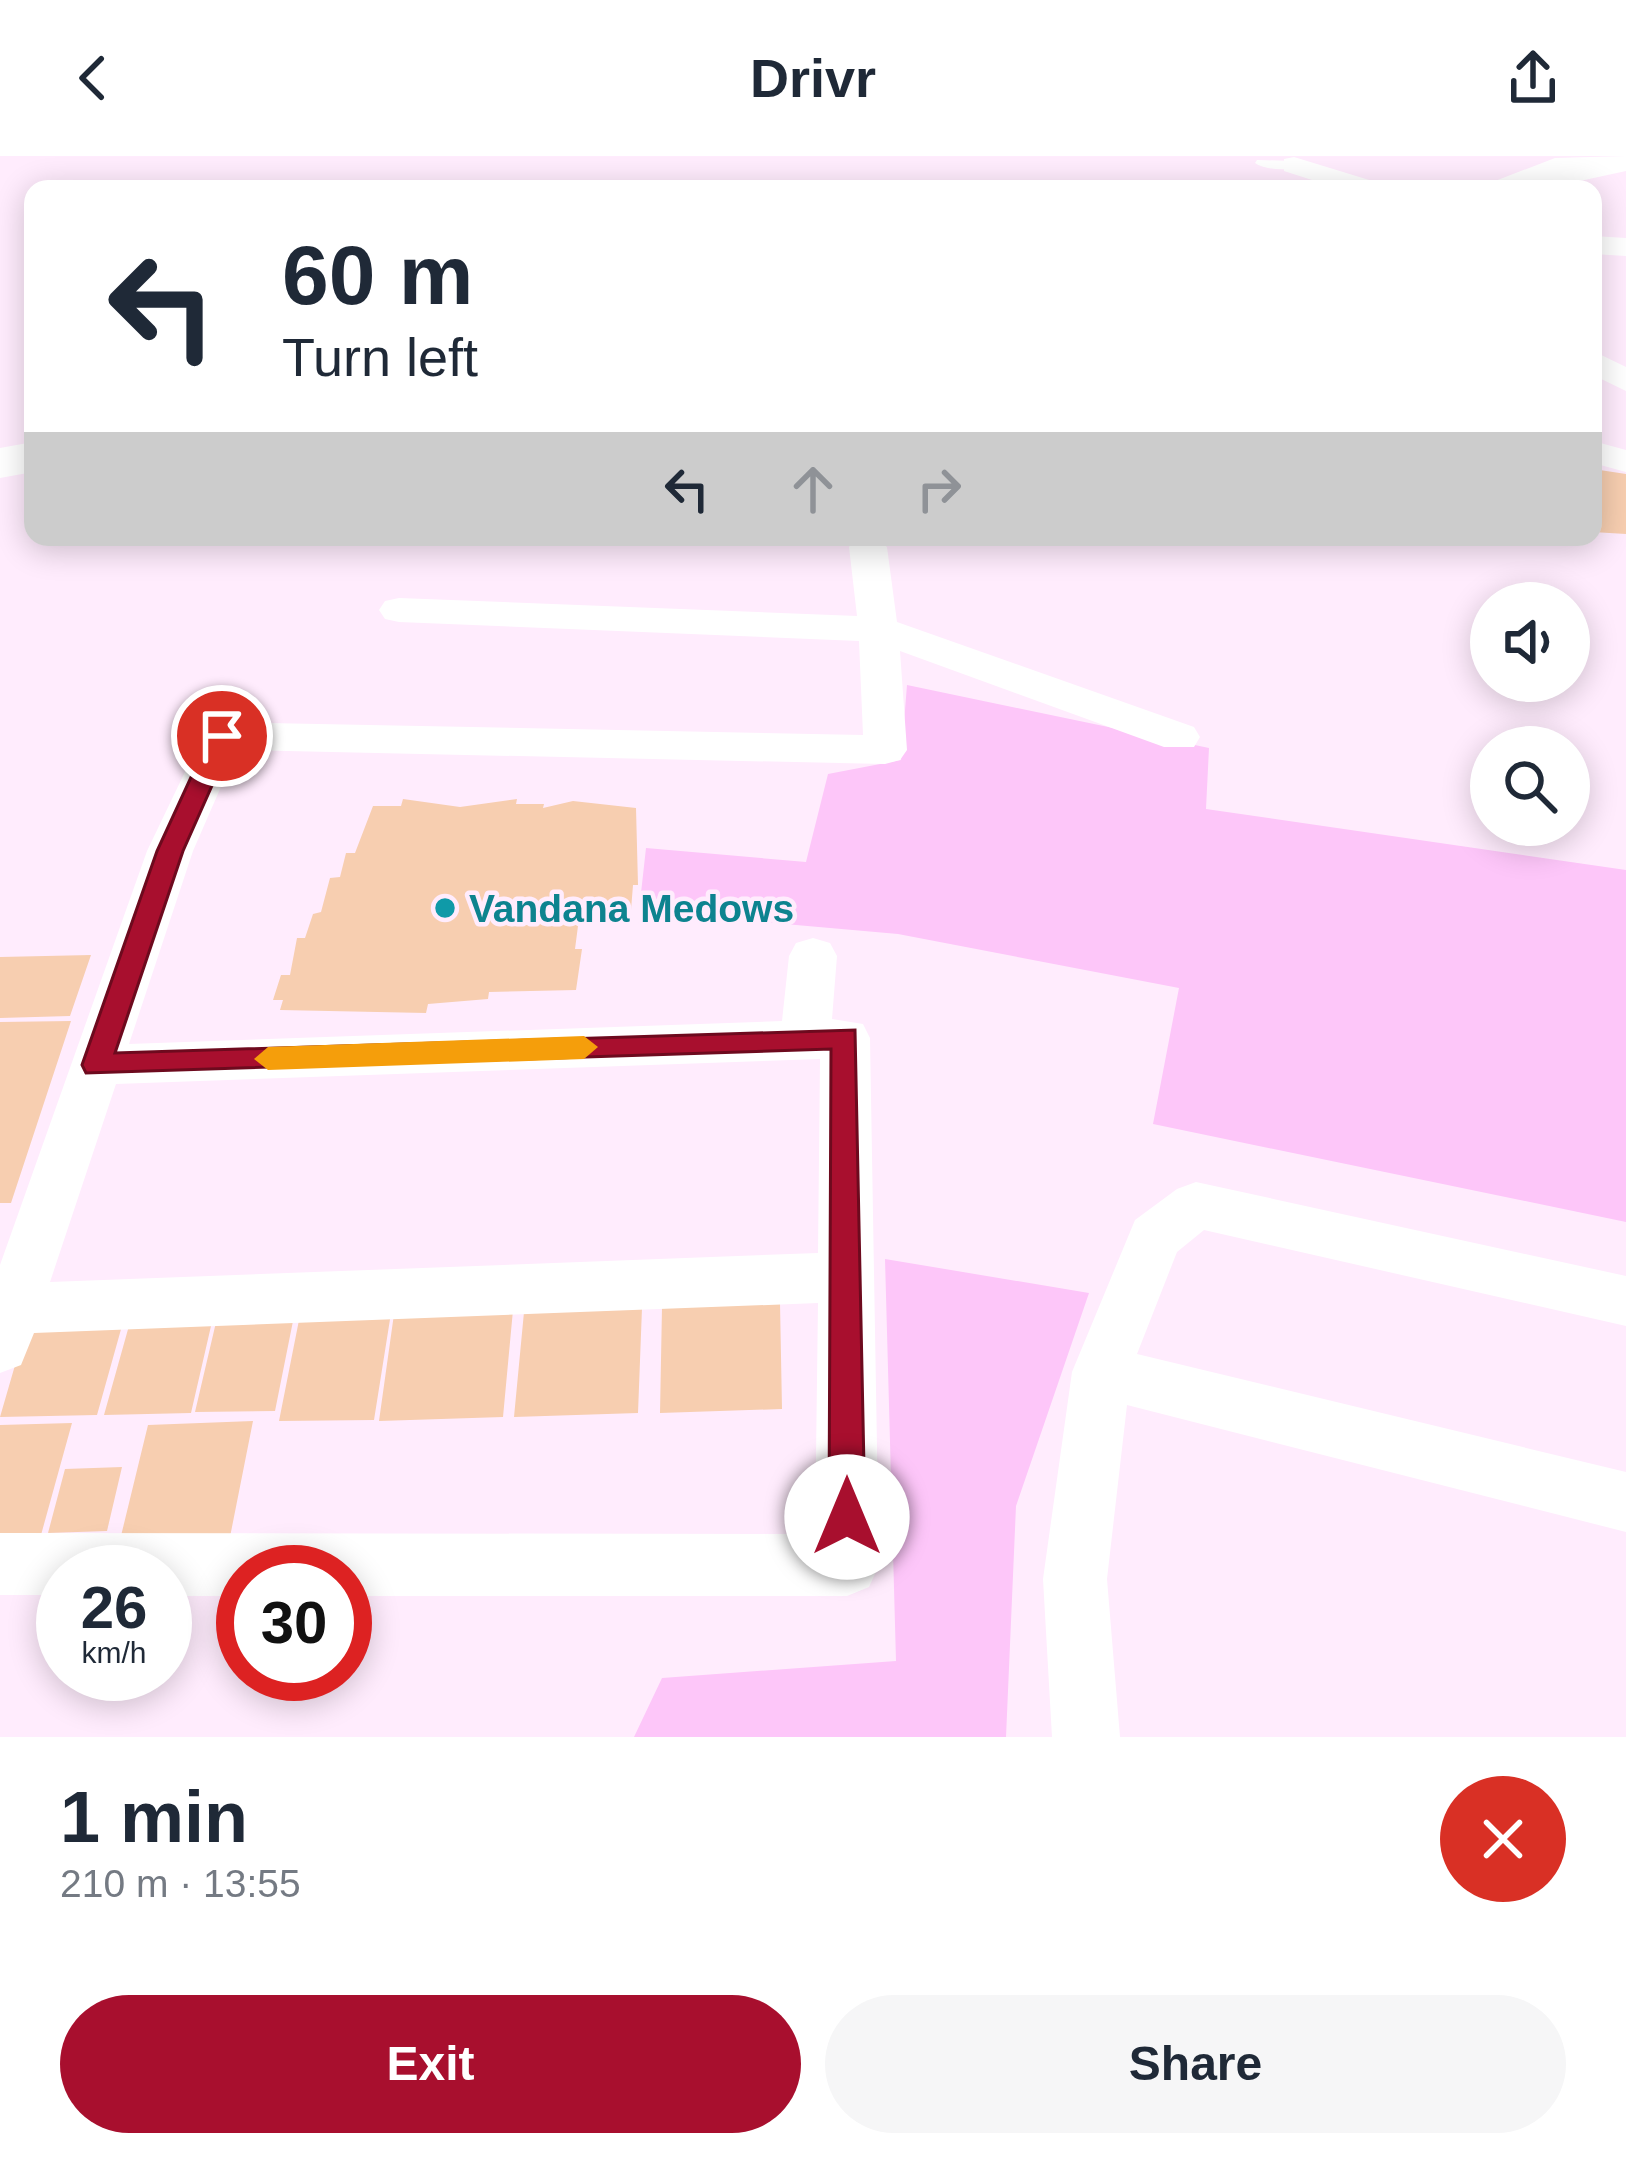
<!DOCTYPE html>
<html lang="en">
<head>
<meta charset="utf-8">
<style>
	:root { --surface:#fff; --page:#f6f6f7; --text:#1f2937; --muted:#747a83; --accent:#a80f2e }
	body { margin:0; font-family:Arial,sans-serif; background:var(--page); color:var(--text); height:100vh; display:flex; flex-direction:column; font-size:45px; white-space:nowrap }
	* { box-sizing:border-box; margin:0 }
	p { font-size:39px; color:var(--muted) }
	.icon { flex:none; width:66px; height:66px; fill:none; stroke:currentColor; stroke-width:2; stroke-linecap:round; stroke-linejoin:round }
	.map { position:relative; height:1581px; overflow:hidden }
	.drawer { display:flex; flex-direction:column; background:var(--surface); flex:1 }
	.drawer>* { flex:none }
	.banner { position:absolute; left:24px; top:24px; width:1578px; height:366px; border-radius:24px; box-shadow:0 6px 30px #0003; background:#fff; color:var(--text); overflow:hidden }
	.controls { position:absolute; left:1470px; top:426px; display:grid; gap:24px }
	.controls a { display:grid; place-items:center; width:120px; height:120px; border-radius:50%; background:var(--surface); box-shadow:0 6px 30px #0003; font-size:60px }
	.speed { position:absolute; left:36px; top:1389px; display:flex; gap:24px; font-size:60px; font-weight:700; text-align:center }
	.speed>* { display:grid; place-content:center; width:156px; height:156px; border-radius:50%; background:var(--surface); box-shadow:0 6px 30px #0003; line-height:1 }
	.speed small { font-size:30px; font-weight:400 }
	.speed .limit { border:18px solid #d22; background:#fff; color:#111 }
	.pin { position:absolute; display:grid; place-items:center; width:102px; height:102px; color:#fff; margin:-51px; border:6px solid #fff; border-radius:50%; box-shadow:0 3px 12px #0007 }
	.me { position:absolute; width:132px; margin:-66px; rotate:0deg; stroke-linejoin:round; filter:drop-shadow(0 0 9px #0008) }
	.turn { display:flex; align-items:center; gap:42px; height:252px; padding:0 60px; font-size:54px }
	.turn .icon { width:156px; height:156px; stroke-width:2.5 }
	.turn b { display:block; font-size:84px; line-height:102px }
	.lanes { display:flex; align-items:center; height:114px; padding:0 60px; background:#0003; justify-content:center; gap:60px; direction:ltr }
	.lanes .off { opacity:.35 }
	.round { display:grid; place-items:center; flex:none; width:126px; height:126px; border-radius:63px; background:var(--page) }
	.summary { display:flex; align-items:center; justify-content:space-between; height:204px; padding:0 60px }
	h1 { font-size:72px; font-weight:700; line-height:90px }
	.button { display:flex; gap:24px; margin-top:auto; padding:24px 60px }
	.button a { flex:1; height:138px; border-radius:72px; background:var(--accent); color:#fff; font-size:48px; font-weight:700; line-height:138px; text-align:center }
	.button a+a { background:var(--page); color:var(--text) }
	header { display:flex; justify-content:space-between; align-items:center; height:156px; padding:0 60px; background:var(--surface); font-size:54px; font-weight:700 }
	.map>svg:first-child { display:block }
</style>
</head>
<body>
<header><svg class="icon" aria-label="back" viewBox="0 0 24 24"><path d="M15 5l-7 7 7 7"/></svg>Drivr<svg class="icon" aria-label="share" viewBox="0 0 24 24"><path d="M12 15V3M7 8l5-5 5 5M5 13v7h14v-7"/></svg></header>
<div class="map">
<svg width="1626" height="1581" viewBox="0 0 1626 1581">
	<rect width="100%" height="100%" fill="#ffecfd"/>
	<!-- green -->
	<path fill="#fdc6f9" d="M907 529 1209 592 1206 653 1626 714V1066L1153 968 1179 832 898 778 639 755 646 692 806 706 828 618 901 604Z
		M885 1103 1089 1137 1016 1350 1006 1581H634L662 1522 896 1505Z"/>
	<!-- building -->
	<path fill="#f7ceb0" d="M1593 313 1626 318V378L1593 376Z
		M403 643 460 651 517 643 516 648H544L543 652 573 645 636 652 638 729H633L631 754 607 755 609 745 569 749 566 763 578 770 575 793H582L576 834 489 836 488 843 428 848 426 857 280 854 283 844H273L281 819H290L297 782H305L313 758 321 756 330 722 340 721 346 697H355L373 650H401Z
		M91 799 70 860 0 862V801Z
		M71 865 11 1047H0V866Z
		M780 1147 782 1253 660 1257 662 1151Z
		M642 1152 638 1257 514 1261 524 1156Z
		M513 1154 503 1261 379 1265 394 1158Z
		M214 1157 191 1257 104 1259 132 1159Z
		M391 1157 374 1264 279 1265 300 1159Z
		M125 1159 97 1259 0 1261 29 1161Z
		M294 1160 275 1255 195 1256 217 1162Z
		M253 1265 230 1381 120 1384 148 1269Z
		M72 1267 41 1379 0 1381V1269Z
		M122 1311 107 1375 48 1377 65 1313Z"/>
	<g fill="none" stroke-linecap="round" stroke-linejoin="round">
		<!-- lane -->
		<path fill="#fff" fill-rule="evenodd" d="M1257 4 1294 5 1301 9C1291 16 1265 14 1255 7Z"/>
		<!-- street -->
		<path fill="#fff" fill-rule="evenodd" d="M1294 1 1379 27 1383 33H1340L1284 15V3Z
			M1593 80 1626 82V100L1593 98Z
			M1593 195 1626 211V235L1593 219Z
			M1593 285 1626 294V316L1593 307Z
			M874 381 887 391 897 466 1194 571 1200 581 1194 591H1164L900 495 907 594 900 604 885 608 237 594 193 695 129 888 782 865 789 800 796 787 813 782 830 787 837 800 832 863 863 868 870 882 879 1409 869 1431 847 1440H345V1416H243V1440H165V1416H63V1439H0V1377L815 1378 818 1147 34 1177 21 1209 0 1217V1109L147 695 207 570 222 566 863 579 859 485 399 466 385 463 379 454 385 445 399 442 857 460 849 391 855 383ZM820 903 818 1097 50 1126 116 928Z
			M1196 1026 1626 1120V1170L1204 1074 1177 1096 1137 1198 1626 1316V1376L1127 1249 1107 1423 1120 1581H1052L1043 1423 1072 1216 1135 1064 1177 1033Z"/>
		<!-- secondary -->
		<path fill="#fff" fill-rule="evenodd" d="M1626 0V15L1543 33H1489L1495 25 1555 2Z
			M33 286V316L0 322V292Z"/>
	</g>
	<!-- route -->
	<path fill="#a80f2e" stroke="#6d0a1e" stroke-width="3" d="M222 572 234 580 183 695 115 897 855 874 865 1361 860 1373 847 1378 835 1373 829 1361 831 893 86 917 82 909 157 695 210 580Z"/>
	<!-- slow -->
	<path fill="#f59e0b" d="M584 880 598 891 584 903 268 914 254 903 268 891Z"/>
	<!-- markers -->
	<circle fill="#0f9aa8" stroke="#ffecfd" stroke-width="4.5" cx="445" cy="752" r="12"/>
	<g text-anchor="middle" stroke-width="9" stroke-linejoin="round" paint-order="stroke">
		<!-- culture labels -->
		<g font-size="39" font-weight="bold" fill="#0d838f" stroke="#ffecfd" text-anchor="start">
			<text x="469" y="766">Vandana Medows</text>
		</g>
	</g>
</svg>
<div class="controls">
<a><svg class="icon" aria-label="sound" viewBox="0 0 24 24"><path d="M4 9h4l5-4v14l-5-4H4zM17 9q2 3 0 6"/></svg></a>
<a><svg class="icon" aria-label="search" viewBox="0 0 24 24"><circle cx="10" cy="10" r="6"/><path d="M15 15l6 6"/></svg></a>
</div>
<div class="speed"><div>26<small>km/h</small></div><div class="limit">30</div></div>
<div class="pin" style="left:222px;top:580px;background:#d93025"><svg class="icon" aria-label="arrive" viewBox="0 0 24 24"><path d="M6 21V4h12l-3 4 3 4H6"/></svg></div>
<svg class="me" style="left:847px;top:1361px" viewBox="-20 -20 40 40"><circle r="19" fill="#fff"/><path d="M0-13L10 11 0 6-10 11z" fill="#a80f2e"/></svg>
<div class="banner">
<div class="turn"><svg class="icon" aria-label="left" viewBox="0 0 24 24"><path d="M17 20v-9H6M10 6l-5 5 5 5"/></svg><div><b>60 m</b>Turn left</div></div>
<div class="lanes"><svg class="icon" aria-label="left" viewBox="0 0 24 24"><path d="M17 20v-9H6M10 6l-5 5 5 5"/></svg><svg class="icon off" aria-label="ahead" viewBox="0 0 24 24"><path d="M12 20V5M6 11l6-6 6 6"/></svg><svg class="icon off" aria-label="right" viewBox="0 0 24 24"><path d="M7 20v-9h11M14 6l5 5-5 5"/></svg></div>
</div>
</div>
<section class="drawer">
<div class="summary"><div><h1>1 min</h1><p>210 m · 13:55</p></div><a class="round" style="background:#d93025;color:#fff"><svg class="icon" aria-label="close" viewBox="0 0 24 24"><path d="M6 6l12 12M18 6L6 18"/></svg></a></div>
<div class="button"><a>Exit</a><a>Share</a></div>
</section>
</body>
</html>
